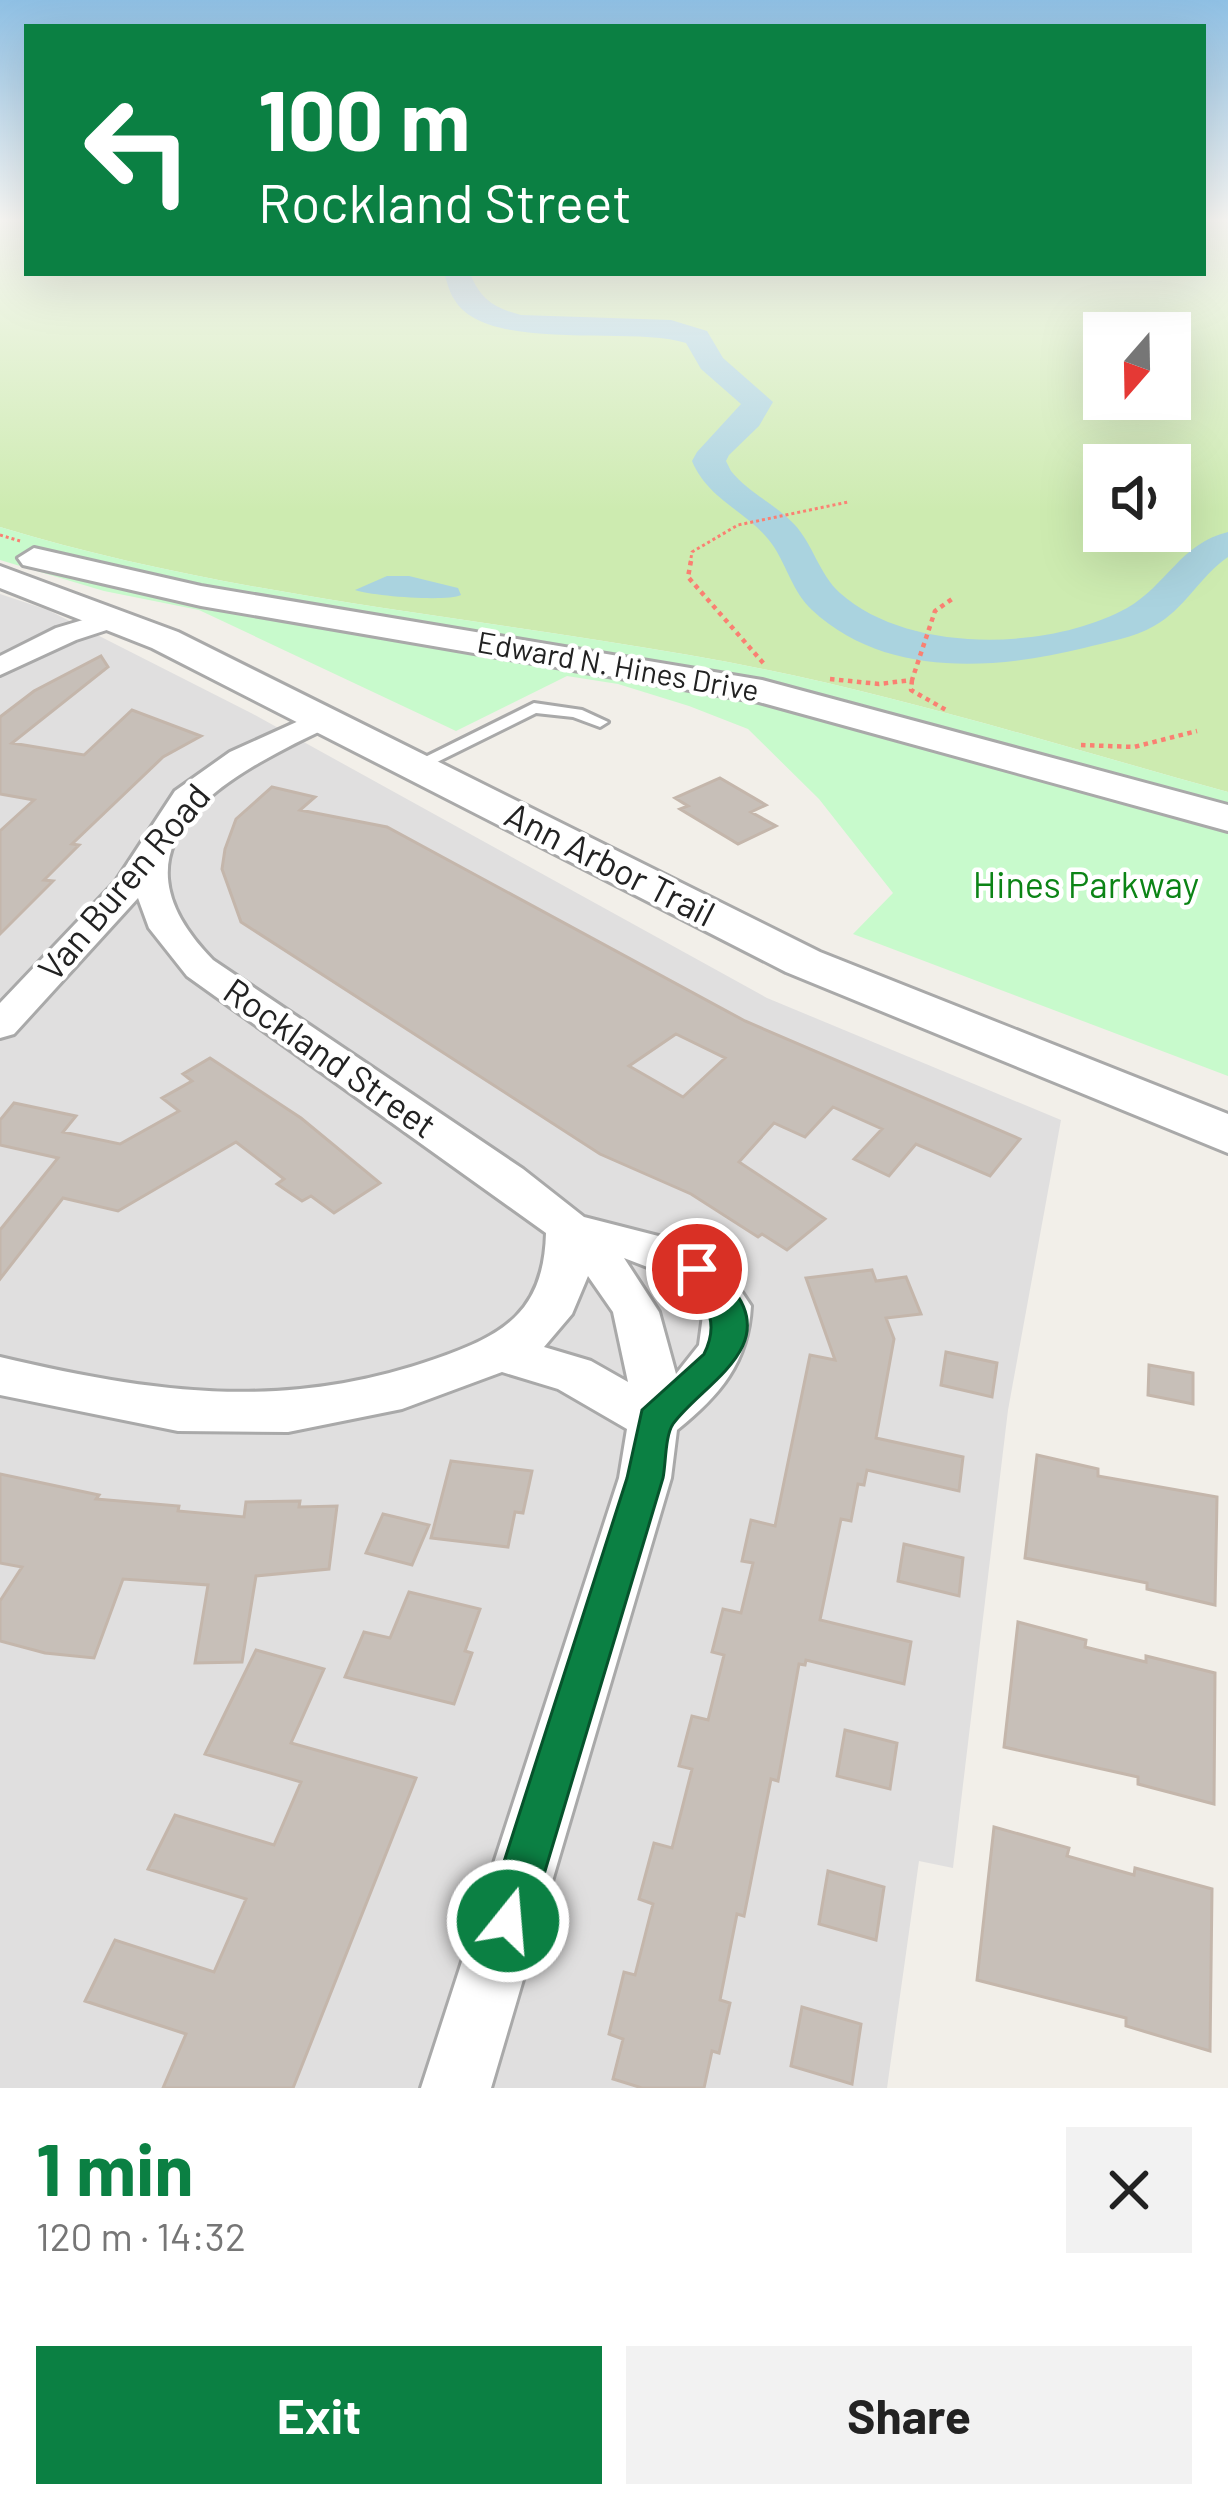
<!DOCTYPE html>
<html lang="en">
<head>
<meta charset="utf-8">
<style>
	:root { --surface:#fff; --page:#f2f2f2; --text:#222; --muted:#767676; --accent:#0b8043 }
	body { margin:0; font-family:Barlow,sans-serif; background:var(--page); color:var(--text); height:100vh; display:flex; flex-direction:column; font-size:45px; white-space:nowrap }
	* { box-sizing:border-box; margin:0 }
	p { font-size:39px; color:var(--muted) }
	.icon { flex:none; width:66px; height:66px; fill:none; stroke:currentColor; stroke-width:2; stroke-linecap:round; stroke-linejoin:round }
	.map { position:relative; height:2088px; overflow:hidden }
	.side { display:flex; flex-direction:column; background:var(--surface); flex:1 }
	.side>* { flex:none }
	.banner { position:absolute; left:24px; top:24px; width:1182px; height:252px; border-radius:0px; box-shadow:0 12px 48px #0002; background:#0b8043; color:#fff; overflow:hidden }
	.needle { width:78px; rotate:200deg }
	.buttons { position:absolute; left:1083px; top:312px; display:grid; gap:24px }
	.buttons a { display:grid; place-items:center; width:108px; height:108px; border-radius:0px; background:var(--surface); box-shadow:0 12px 48px #0002; font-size:60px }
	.pin { position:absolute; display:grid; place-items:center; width:102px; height:102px; color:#fff; margin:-51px; border:6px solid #fff; border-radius:50%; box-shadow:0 3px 12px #0007 }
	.me { position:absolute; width:132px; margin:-66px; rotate:17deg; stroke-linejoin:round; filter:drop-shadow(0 0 9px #0008) }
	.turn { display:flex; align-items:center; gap:42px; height:252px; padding:0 36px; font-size:54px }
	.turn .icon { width:156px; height:156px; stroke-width:2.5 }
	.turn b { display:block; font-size:84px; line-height:102px }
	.round { display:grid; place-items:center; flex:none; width:126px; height:126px; border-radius:0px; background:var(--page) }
	.headline { display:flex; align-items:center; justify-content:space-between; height:204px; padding:0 36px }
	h1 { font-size:72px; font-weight:700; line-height:90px; color:var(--accent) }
	.action { display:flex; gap:24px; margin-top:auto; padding:24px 36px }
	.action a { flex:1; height:138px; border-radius:0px; background:var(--accent); color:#fff; font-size:48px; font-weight:700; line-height:138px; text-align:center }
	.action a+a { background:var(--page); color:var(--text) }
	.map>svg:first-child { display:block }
</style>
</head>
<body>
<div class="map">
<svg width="1228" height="2088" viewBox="0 0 1228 2088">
	<rect width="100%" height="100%" fill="#f2efe9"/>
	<!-- residential -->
	<path fill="#e0dfdf" d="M0 594 48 610 253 714 767 998 1061 1120 1008 1410 953 1868 919 1861 887 2088H0Z"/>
	<!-- grass -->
	<path fill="#cdebb0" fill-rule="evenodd" d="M0 219H27V273H1203V219H1228V792C1050 743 872 686 689 655 460 615 223 595 0 527ZM1104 333H1170V399H1104ZM1104 465H1170V531H1104Z"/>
	<!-- park -->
	<path fill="#c8facc" d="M0 527C223 595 460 615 689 655 872 686 1050 743 1228 792V1076L853 934 893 893 819 799 748 729 689 706 618 684 567 676 456 731 199 610 104 591 0 560Z"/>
	<!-- water -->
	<path fill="#aad3df" d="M387 576H409L458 588 461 595C447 602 371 596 355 590Z"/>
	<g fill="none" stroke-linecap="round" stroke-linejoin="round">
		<!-- river -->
		<path fill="#aad3df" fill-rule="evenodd" d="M444 273H470C480 299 494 308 521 315L671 320 707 331 723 358 773 402 759 426 729 455 726 461 731 471C749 493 775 504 794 524 813 544 819 574 840 593 908 654 1049 651 1127 608 1166 586 1181 543 1228 532V557C1200 576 1184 610 1154 626 1133 638 1107 642 1084 648 994 670 885 678 812 610 793 592 787 567 774 547 751 512 709 502 692 461L697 452 741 404 701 369 686 343C631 325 485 354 454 299 449 292 447 281 444 273Z"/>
	</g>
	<!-- building -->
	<path fill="#c7bfb8" stroke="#c4b6ab" stroke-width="3" fill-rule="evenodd" d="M101 656 108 667 12 743 84 755 132 710 201 736 163 757 72 844 79 845 44 880 53 881 0 934V831L34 800 0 794V717L34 691Z
		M720 778 766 805 751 812 776 826 738 844 680 809 688 806 675 798Z
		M272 787 315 797 300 810 387 827 745 1021 1020 1139 990 1176 916 1144 889 1176 854 1159 882 1129 833 1107 805 1137 774 1123 739 1162 825 1219 787 1250 762 1234 758 1237 691 1194 600 1154 241 922 222 869 225 849 236 819ZM676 1034 725 1058 683 1097 629 1066Z
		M210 1058 301 1118 380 1183 334 1213 311 1196 302 1201 277 1184 284 1179 236 1142 118 1211 63 1198 0 1279V1230L58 1158 0 1145V1120L14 1103 76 1116 63 1132 120 1144 179 1111 162 1098 192 1081 183 1074Z
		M872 1270 876 1281 906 1277 921 1314 886 1318 894 1339 876 1438 963 1457 959 1491 867 1470 864 1485 858 1484 851 1521 841 1519 820 1620 911 1642 904 1684 806 1660 805 1665 799 1664 778 1781 771 1779 744 1916 737 1914 720 2000 730 2003 719 2053 712 2051 704 2088H642L613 2079 623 2039 609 2034 624 1972 635 1975 653 1904 639 1899 654 1843 672 1848 692 1769 679 1766 692 1716 708 1720 724 1655 712 1652 723 1609 741 1613 753 1563 742 1561 751 1520 775 1526 810 1355 835 1360 806 1278Z
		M946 1352 997 1363 992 1397 941 1385Z
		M1149 1365 1193 1373V1404L1148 1395Z
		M1037 1455 1098 1469V1476L1217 1497 1215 1605 1147 1589V1583L1025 1558Z
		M451 1461 532 1471 523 1513 515 1512 508 1547 431 1538Z
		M0 1474 99 1495 96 1499 179 1506 178 1511 244 1517 246 1502 300 1501 299 1507 337 1506 329 1569 256 1576 242 1662 195 1663 208 1585 123 1579 94 1658 45 1653 0 1641V1601L22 1567 0 1563Z
		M383 1514 429 1525 412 1565 366 1553Z
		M904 1544 963 1558 959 1596 898 1581Z
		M409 1592 480 1609 465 1651 472 1653 454 1704 345 1677 364 1632 390 1638Z
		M1018 1622 1086 1640 1085 1647 1146 1662V1656L1215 1673 1214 1804 1138 1784V1777L1004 1747Z
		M256 1650 324 1669 291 1743 416 1778 293 2088H163L186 2034 85 2001 115 1940 214 1972 246 1899 148 1869 175 1815 274 1845 301 1782 205 1754Z
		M845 1730 897 1743 890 1789 837 1776Z
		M994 1827 1069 1848 1067 1856 1134 1875 1135 1868 1212 1889 1210 2051 1126 2026V2018L977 1980Z
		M828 1871 884 1887 876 1940 819 1924Z
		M802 2007 861 2024 852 2084 791 2066Z"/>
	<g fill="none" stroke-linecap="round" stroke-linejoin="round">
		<defs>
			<path id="service" d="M534 703 582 710 608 722 600 727 573 717 536 713 421 770 415 771 407 766Z"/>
			<path id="minor" d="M113 611 122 613 126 619 122 625 76 640 0 675V656L56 628Z
				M323 710 338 719 333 725C234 772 95 840 213 960L523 1169 584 1217 674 1240 714 1261 731 1276 751 1306C748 1363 720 1395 677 1430L671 1478 491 2088H421L619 1478 627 1429 558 1389 502 1372 402 1409 288 1432 178 1431 0 1395V1357C153 1393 283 1412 435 1359 505 1335 544 1311 546 1233L187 976 149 928 138 898 14 1034 0 1038V1003L116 881 175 791 230 752ZM624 1258 663 1273 704 1308 699 1345 676 1374 659 1312ZM588 1276 613 1312 628 1382 591 1361 544 1347 572 1314Z"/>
			<path id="tertiary" d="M34 548 201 586 762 680 1228 805V831L759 702 201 606 23 565 18 558Z
				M0 566 178 632 820 952 1228 1114V1153L786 972 152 648 0 588Z"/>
		</defs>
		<!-- service casing -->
		<use href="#service" stroke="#a9a9a9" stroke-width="6"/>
		<!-- minor casing -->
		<use href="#minor" stroke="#a9a9a9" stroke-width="6"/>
		<!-- tertiary casing -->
		<use href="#tertiary" stroke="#a9a9a9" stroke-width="6"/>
		<!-- path-far1 -->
		<path stroke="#fa8072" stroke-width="3" stroke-dasharray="3 3" stroke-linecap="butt" d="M0 535 20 541
			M690 564 692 552 738 525 848 502"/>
		<!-- path -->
		<path stroke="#fa8072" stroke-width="4.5" stroke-dasharray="4.5 4.5" stroke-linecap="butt" d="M691 561 688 577 765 665
			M830 679 879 684 912 680 935 611 952 599
			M912 680 911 690 946 710
			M1081 745 1134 747 1197 731"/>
		<!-- service -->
		<use href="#service" fill="#fff" fill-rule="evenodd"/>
		<!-- minor -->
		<use href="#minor" fill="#fff" fill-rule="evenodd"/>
		<!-- tertiary -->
		<use href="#tertiary" fill="#fff" fill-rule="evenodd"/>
	</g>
	<!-- sky -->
	<linearGradient id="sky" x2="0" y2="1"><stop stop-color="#8fc0e4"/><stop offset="0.43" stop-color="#f9f8f5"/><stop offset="1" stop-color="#f9f8f5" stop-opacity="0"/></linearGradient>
	<rect width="1228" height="512" fill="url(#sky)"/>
	<!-- route -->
	<path fill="#0b8043" stroke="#07532c" stroke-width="3" d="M697 1257C713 1262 721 1275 731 1287 782 1347 701 1385 673 1424 665 1436 666 1463 663 1478L530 1921 524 1937 508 1943 492 1937 485 1921 627 1478 642 1410 704 1354C723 1316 700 1300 681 1269L686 1261Z"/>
	<g text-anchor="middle" stroke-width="9" stroke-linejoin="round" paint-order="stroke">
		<!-- far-street labels -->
		<g font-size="30" fill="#222" stroke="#fff">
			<text transform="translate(618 667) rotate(10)" y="10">Edward N. Hines Drive</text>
		</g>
		<!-- street labels -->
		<g font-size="36" fill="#222" stroke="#fff">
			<text transform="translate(610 864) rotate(27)" y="13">Ann Arbor Trail</text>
			<text transform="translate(124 882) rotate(-50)" y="13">Van Buren Road</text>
			<text transform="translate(330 1058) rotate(35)" y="13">Rockland Street</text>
		</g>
		<!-- park labels -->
		<g font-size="36" fill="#0c8416" stroke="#fff">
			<text x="1086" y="898">Hines Parkway</text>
		</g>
	</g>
</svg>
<div class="buttons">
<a><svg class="needle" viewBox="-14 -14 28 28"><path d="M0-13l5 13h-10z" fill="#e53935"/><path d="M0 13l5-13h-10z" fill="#767676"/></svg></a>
<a><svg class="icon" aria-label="sound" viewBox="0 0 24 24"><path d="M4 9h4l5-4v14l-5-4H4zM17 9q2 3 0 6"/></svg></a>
</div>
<div class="pin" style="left:697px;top:1269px;background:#d93025"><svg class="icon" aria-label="arrive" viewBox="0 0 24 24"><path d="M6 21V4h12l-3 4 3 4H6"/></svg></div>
<svg class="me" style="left:508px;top:1921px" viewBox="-20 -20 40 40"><circle r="17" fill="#0b8043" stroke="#fff" stroke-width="3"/><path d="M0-11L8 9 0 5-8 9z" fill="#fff"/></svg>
<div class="banner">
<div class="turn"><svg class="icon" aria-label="left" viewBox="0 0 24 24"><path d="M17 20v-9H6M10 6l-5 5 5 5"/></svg><div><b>100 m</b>Rockland Street</div></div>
</div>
</div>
<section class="side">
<div class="headline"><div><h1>1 min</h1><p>120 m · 14:32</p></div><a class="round"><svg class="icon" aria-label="close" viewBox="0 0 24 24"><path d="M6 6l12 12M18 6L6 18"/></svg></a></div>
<div class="action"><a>Exit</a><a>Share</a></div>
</section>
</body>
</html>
